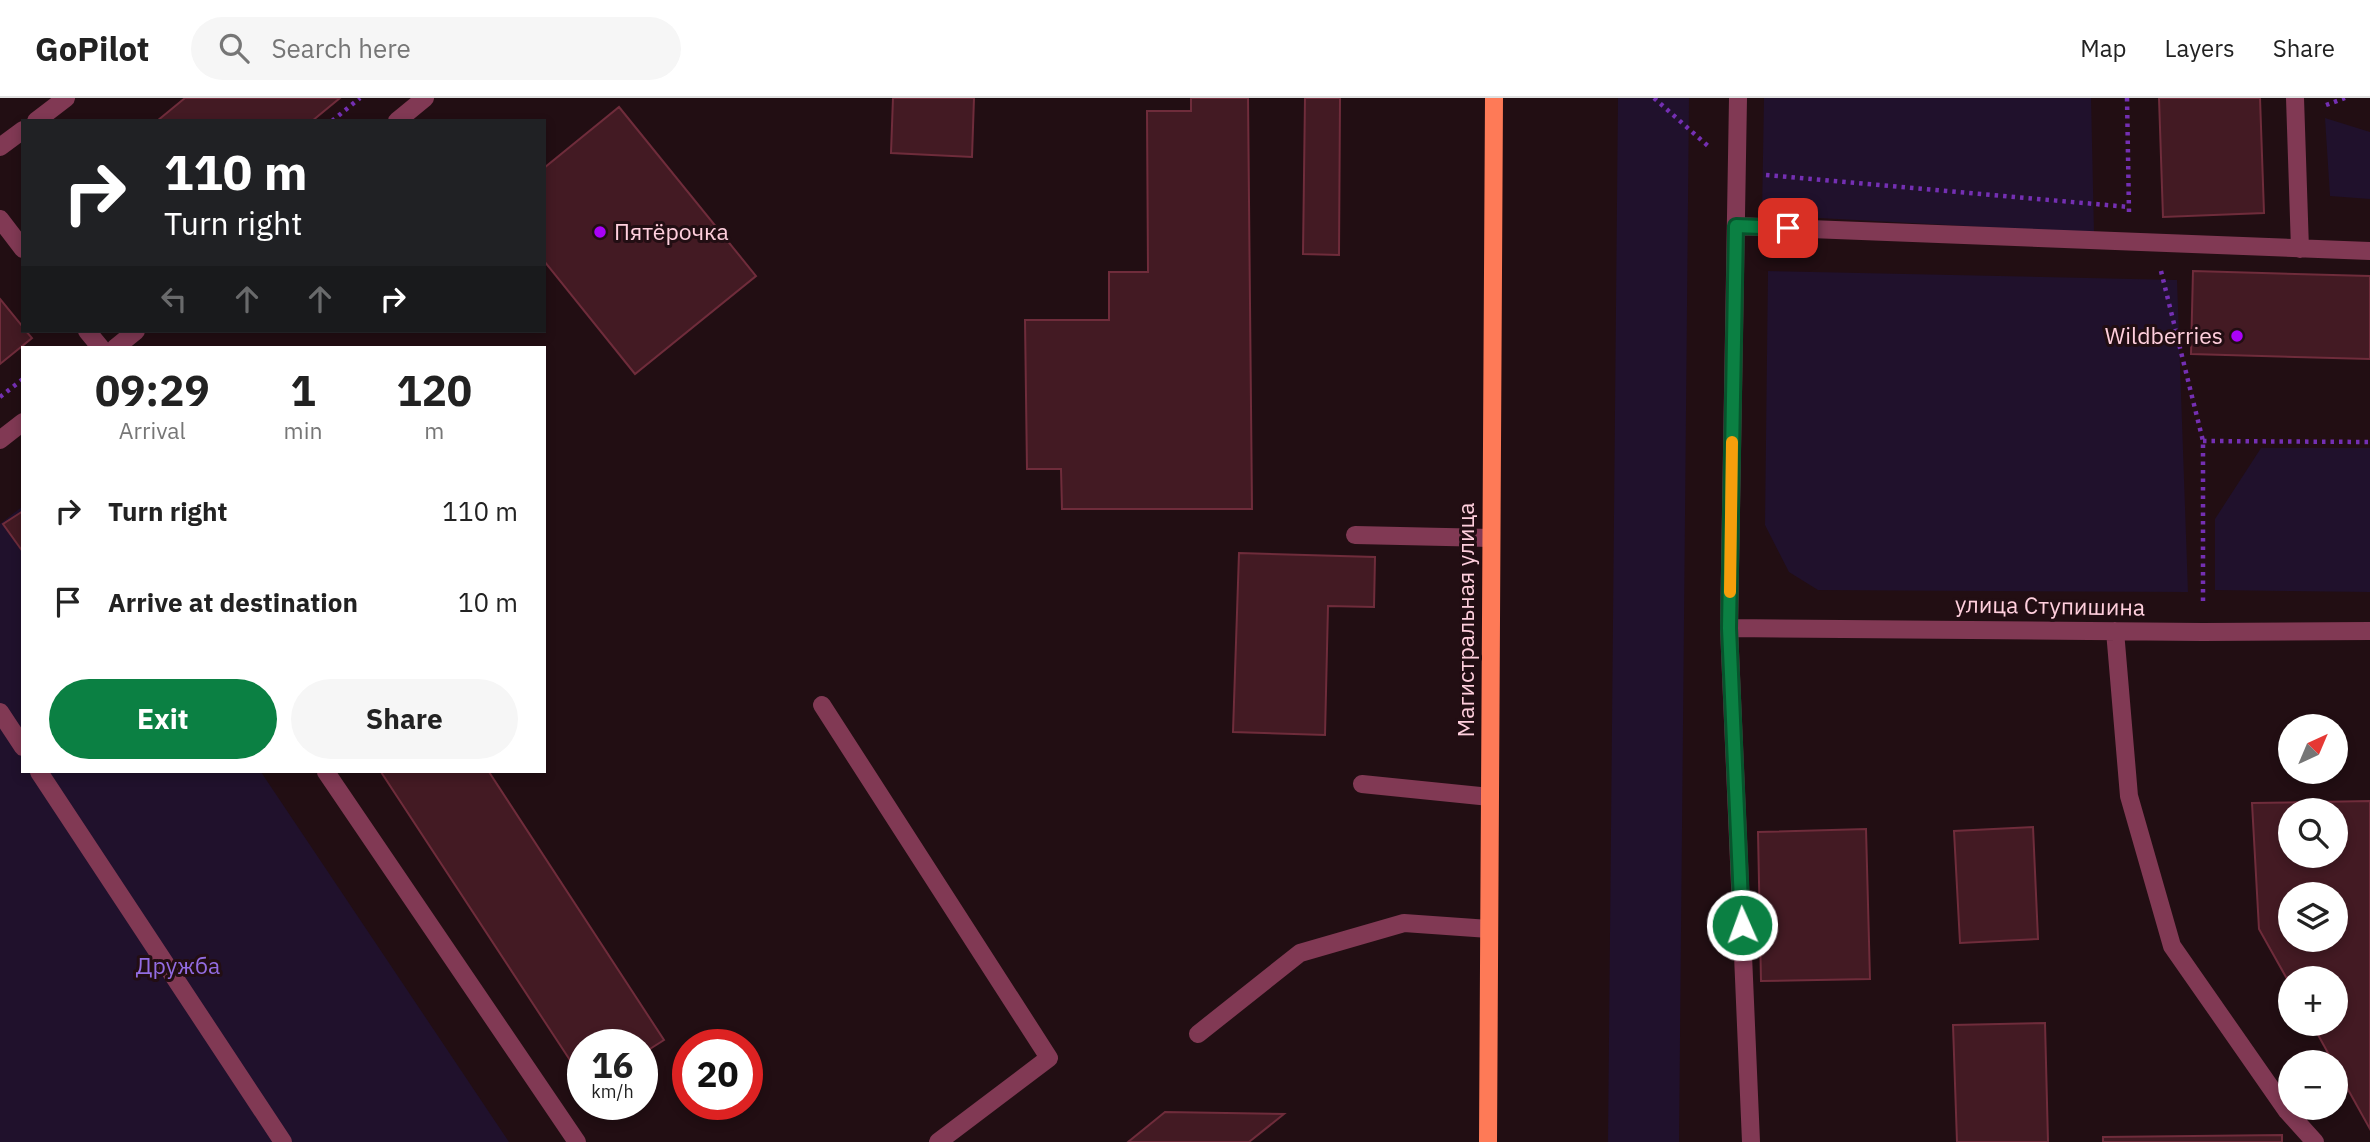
<!DOCTYPE html>
<html lang="en">
<head>
<meta charset="utf-8">
<style>
	:root { --surface:#fff; --page:#f6f6f6; --text:#222; --muted:#767676; --line:#e0e0e0; --accent:#0b8043 }
	body { margin:0; font-family:"IBM Plex Sans",sans-serif; background:var(--page); color:var(--text); height:100vh; display:flex; flex-direction:column; font-size:26px; white-space:nowrap }
	* { box-sizing:border-box; margin:0 }
	p { font-size:23px; color:var(--muted) }
	.icon { flex:none; width:38px; height:38px; fill:none; stroke:currentColor; stroke-width:2; stroke-linecap:round; stroke-linejoin:round }
	.map { position:relative; flex:1; overflow:hidden }
	.side { position:absolute; left:21px; top:248px; width:525px; height:427px; display:flex; flex-direction:column; background:var(--surface); border-radius:0px; box-shadow:0 4px 10px #0003 }
	.side>* { flex:none }
	.banner { position:absolute; left:21px; top:21px; width:525px; height:214px; border-radius:0px; box-shadow:0 4px 10px #0003; background:#202124; color:#fff; overflow:hidden }
	.needle { width:46px; rotate:44deg }
	.fabs { position:absolute; left:2278px; top:616px; display:grid; gap:14px }
	.fabs a { display:grid; place-items:center; width:70px; height:70px; border-radius:50%; background:var(--surface); box-shadow:0 4px 10px #0003; font-size:35px }
	.speed { position:absolute; left:567px; top:931px; display:flex; gap:14px; font-size:35px; font-weight:700; text-align:center }
	.speed>* { display:grid; place-content:center; width:91px; height:91px; border-radius:50%; background:var(--surface); box-shadow:0 4px 10px #0003; line-height:1 }
	.speed small { font-size:18px; font-weight:400 }
	.speed .limit { border:10px solid #d22; background:#fff; color:#111 }
	.pin { position:absolute; display:grid; place-items:center; width:60px; height:60px; color:#fff; margin:-30px; border-radius:14px; box-shadow:0 4px 10px #0006 }
	.me { position:absolute; width:77px; margin:-38px; rotate:358deg; stroke-linejoin:round; filter:drop-shadow(0 0 5px #0008) }
	.turn { display:flex; align-items:center; gap:24px; height:147px; padding:0 28px; font-size:32px }
	.turn .icon { width:91px; height:91px; stroke-width:2.5 }
	.turn b { display:block; font-size:49px; line-height:60px }
	.lanes { display:flex; align-items:center; height:66px; padding:0 28px; background:#0003; justify-content:center; gap:35px; direction:ltr }
	.lanes .off { opacity:.35 }
	.eta { display:flex; justify-content:space-evenly; align-items:center; height:119px; text-align:center }
	.eta b { font-size:42px; font-weight:800; line-height:49px }
	.primary-button { display:flex; gap:14px; margin-top:auto; padding:14px 28px }
	.primary-button a { flex:1; height:80px; border-radius:42px; background:var(--accent); color:#fff; font-size:28px; font-weight:800; line-height:80px; text-align:center }
	.primary-button a+a { background:var(--page); color:var(--text) }
	ul { padding:0; list-style:none }
	li { display:flex; align-items:center; gap:21px; height:91px; padding:0 28px }
	li div { flex:1 }
	li b { display:block; font-size:26px }
	li em { font-style:normal }
	header { display:flex; align-items:center; gap:42px; box-sizing:border-box; height:98px; padding:0 35px; background:var(--surface); border-bottom:2px solid var(--line) }
	header strong { font-size:33px }
	nav { display:flex; gap:38px; margin-inline-start:auto; font-size:24px }
	.search { width:490px; height:63px; background:var(--page); display:flex; align-items:center; gap:18px; box-sizing:border-box; padding:0 24px; border-radius:38px; color:var(--muted); font-size:26px }
	.map>svg:first-child { display:block }
</style>
</head>
<body>
<header>
<strong>GoPilot</strong>
<div class="search"><svg class="icon" aria-label="search" viewBox="0 0 24 24"><circle cx="10" cy="10" r="6"/><path d="M15 15l6 6"/></svg>Search here</div>
<nav><a>Map</a><a>Layers</a><a>Share</a></nav>
</header>
<div class="map">
<svg width="2370" height="1044" viewBox="0 0 2370 1044">
	<rect width="100%" height="100%" fill="#220e13"/>
	<!-- green -->
	<path fill="#20112c" d="M1618 0H1689L1679 1044H1608Z
		M1764 0H2091L2094 135 1762 117Z
		M2325 20 2370 34V101L2330 98Z
		M1768 173 2177 182 2188 494 1818 492 1789 474 1765 427Z
		M2261 350H2370V494L2215 492V421Z
		M23 408V674H261L509 1044H0V426Z"/>
	<!-- building -->
	<path fill="#431a23" stroke="#6f2c3b" stroke-width="2" fill-rule="evenodd" d="M185 0H340L312 23H157Z
		M893 0H974L972 59 891 55Z
		M1191 0H1248L1252 411H1062L1061 371H1027L1025 222H1109V174H1148L1147 13H1191Z
		M1305 0H1340L1339 157 1303 156Z
		M2159 0H2260L2264 115 2163 119Z
		M619 9 756 178 635 276 544 163V70Z
		M2193 173 2370 178V261L2191 256Z
		M0 201 23 229V233H26L32 240 0 266Z
		M23 413V454L3 426Z
		M1239 455 1375 459 1374 509 1328 508 1325 637 1233 634Z
		M381 674H489L664 942 642 956V947H583V982Z
		M2370 703V1031L2336 970V964H2333L2312 926H2336V880H2291V888L2259 831 2252 705ZM2291 712H2336V758H2291ZM2291 796H2336V842H2291Z
		M2033 729 2038 841 1960 845 1954 733Z
		M1866 731 1870 881 1761 883 1758 734Z
		M2045 925 2048 1044H1957L1953 927Z
		M1165 1014 1284 1016 1249 1044H1128Z
		M2282 1037V1044H2103V1039Z"/>
	<g fill="none" stroke-linecap="round" stroke-linejoin="round">
		<!-- path -->
		<path stroke="#742fb3" stroke-width="4.5" stroke-dasharray="3.5 5" stroke-linecap="butt" d="M1654 0 1708 48
			M2127 0 2129 115
			M2326 7 2345 0
			M332 23 360 0
			M1766 77 2129 109
			M2161 173 2203 343V505
			M0 299 23 281
			M2203 343 2370 344"/>
		<!-- minor -->
		<path stroke="#813954" stroke-width="18" d="M1738 0 1729 530 1751 1044
			M2295 0 2300 151
			M36 23 66 0
			M397 23 425 0
			M0 49 23 32
			M0 121 23 151
			M1736 128 2370 153
			M87 233 101 250
			M115 250 136 233
			M0 342 23 324
			M1355 437 1491 440
			M1729 530 2203 534 2370 533
			M2115 533 2129 698 2172 848 2287 1013 2315 1044
			M822 607 1049 960 938 1044
			M0 614 23 649
			M39 674 283 1044
			M326 674 577 1044
			M1362 686 1490 699
			M1198 936 1300 855 1404 825 1489 831"/>
		<!-- major -->
		<path stroke="#fe7a57" stroke-width="18" d="M1488 1044 1494 0"/>
	</g>
	<g fill="none" stroke-linecap="round" stroke-linejoin="round">
		<defs>
			<path id="route" d="M1742 827 1729 530 1736 128 1788 130"/>
		</defs>
		<!-- route casing -->
		<use href="#route" stroke="#07532c" stroke-width="18"/>
		<!-- route -->
		<use href="#route" stroke="#0b8043" stroke-width="12"/>
		<!-- slow -->
		<path stroke="#f59e0b" stroke-width="12" d="M1730 494 1732 344"/>
	</g>
	<!-- markers -->
	<g fill="#aa02f8" stroke="#220e13" stroke-width="2.5">
		<circle cx="600" cy="134" r="7"/>
		<circle cx="2237" cy="238" r="7"/>
	</g>
	<g text-anchor="middle" stroke-width="6" stroke-linejoin="round" paint-order="stroke">
		<!-- poi labels -->
		<g font-size="23" fill="#ffcfdd" stroke="#220e13" text-anchor="start">
			<text x="614" y="142">Пятёрочка</text>
			<text x="2223" y="246" text-anchor="end">Wildberries</text>
		</g>
		<!-- street labels -->
		<g font-size="23" fill="#ffcfdd" stroke="#220e13">
			<text transform="translate(2050 508) rotate(1)" y="8">улица Ступишина</text>
			<text transform="translate(1466 522) rotate(-90)" y="8">Магистральная улица</text>
		</g>
		<!-- park labels -->
		<g font-size="23" fill="#936ce1" stroke="#220e13">
			<text x="178" y="876">Дружба</text>
		</g>
	</g>
</svg>
<div class="fabs">
<a><svg class="needle" viewBox="-14 -14 28 28"><path d="M0-13l5 13h-10z" fill="#e53935"/><path d="M0 13l5-13h-10z" fill="#767676"/></svg></a>
<a><svg class="icon" aria-label="search" viewBox="0 0 24 24"><circle cx="10" cy="10" r="6"/><path d="M15 15l6 6"/></svg></a>
<a><svg class="icon" aria-label="layers" viewBox="0 0 24 24"><path d="M12 4l9 5-9 5-9-5zM3 14l9 5 9-5"/></svg></a>
<a>+</a>
<a>−</a>
</div>
<div class="speed"><div>16<small>km/h</small></div><div class="limit">20</div></div>
<div class="pin" style="left:1788px;top:130px;background:#d93025"><svg class="icon" aria-label="arrive" viewBox="0 0 24 24"><path d="M6 21V4h12l-3 4 3 4H6"/></svg></div>
<svg class="me" style="left:1742px;top:827px" viewBox="-20 -20 40 40"><circle r="17" fill="#0b8043" stroke="#fff" stroke-width="3"/><path d="M0-11L8 9 0 5-8 9z" fill="#fff"/></svg>
<div class="banner">
<div class="turn"><svg class="icon" aria-label="right" viewBox="0 0 24 24"><path d="M7 20v-9h11M14 6l5 5-5 5"/></svg><div><b>110 m</b>Turn right</div></div>
<div class="lanes"><svg class="icon off" aria-label="left" viewBox="0 0 24 24"><path d="M17 20v-9H6M10 6l-5 5 5 5"/></svg><svg class="icon off" aria-label="ahead" viewBox="0 0 24 24"><path d="M12 20V5M6 11l6-6 6 6"/></svg><svg class="icon off" aria-label="ahead" viewBox="0 0 24 24"><path d="M12 20V5M6 11l6-6 6 6"/></svg><svg class="icon" aria-label="right" viewBox="0 0 24 24"><path d="M7 20v-9h11M14 6l5 5-5 5"/></svg></div>
</div>
<section class="side">
<div class="eta">
<div><b>09:29</b><p>Arrival</p></div>
<div><b>1</b><p>min</p></div>
<div><b>120</b><p>m</p></div>
</div>
<ul>
<li><svg class="icon" aria-label="right" viewBox="0 0 24 24"><path d="M7 20v-9h11M14 6l5 5-5 5"/></svg><div><b>Turn right</b></div><em>110 m</em></li>
<li><svg class="icon" aria-label="arrive" viewBox="0 0 24 24"><path d="M6 21V4h12l-3 4 3 4H6"/></svg><div><b>Arrive at destination</b></div><em>10 m</em></li>
</ul>
<div class="primary-button"><a>Exit</a><a>Share</a></div>
</section>
</div>
</body>
</html>
